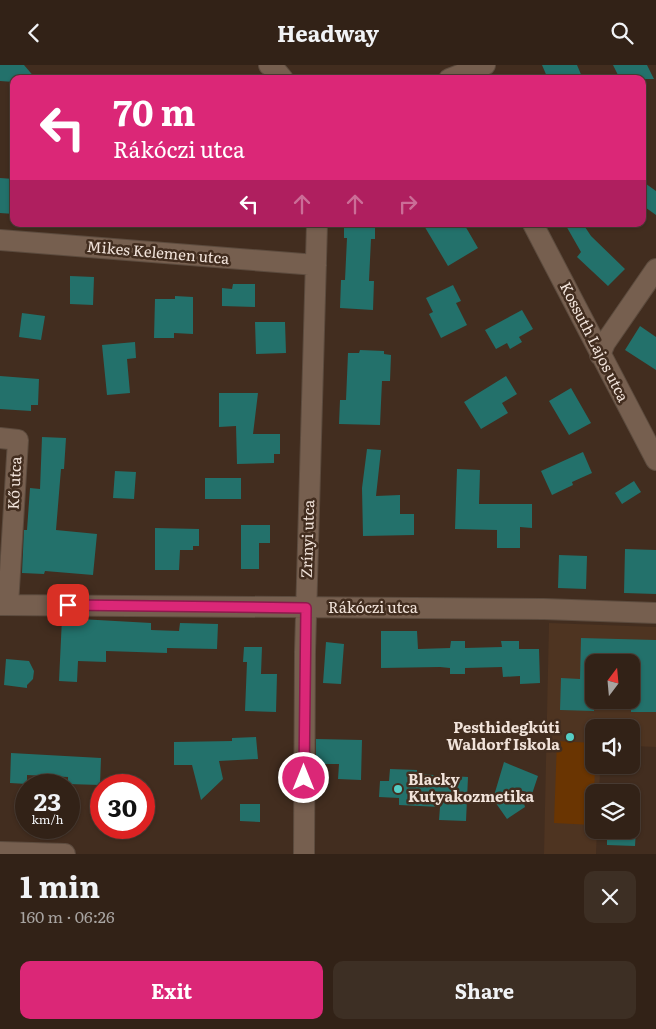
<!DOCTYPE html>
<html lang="en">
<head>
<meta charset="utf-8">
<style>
	:root { --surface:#322217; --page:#3d2f24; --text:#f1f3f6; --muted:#a8a4a1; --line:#4d3f36; --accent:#db2777 }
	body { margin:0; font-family:Literata,serif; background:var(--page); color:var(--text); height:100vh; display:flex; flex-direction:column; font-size:19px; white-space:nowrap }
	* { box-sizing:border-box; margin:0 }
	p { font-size:16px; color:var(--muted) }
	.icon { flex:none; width:28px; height:28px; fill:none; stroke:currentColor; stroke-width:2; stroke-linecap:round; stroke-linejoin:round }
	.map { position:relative; height:789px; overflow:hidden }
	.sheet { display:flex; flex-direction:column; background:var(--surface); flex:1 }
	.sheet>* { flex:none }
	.banner { position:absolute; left:10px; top:10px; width:636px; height:152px; border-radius:10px; box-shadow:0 1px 4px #0004,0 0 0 1px var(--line); background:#db2777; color:#fff; overflow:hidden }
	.needle { width:32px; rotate:16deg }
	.controls { position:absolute; left:585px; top:589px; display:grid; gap:10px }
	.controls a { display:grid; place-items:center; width:55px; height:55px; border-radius:10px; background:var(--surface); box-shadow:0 1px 4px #0004,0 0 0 1px var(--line); font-size:25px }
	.speed { position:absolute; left:15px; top:709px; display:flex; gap:10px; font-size:25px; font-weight:700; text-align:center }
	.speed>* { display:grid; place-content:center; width:65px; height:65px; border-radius:50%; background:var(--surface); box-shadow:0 1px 4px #0004,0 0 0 1px var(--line); line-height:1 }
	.speed small { font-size:12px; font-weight:400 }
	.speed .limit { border:8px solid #d22; background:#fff; color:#111 }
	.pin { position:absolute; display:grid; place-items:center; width:42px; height:42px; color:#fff; margin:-21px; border-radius:10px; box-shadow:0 2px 8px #0006 }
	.me { position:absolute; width:55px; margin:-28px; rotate:0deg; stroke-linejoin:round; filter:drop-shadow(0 0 4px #0008) }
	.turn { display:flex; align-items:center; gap:18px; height:105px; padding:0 20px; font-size:22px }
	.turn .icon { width:65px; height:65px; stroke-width:2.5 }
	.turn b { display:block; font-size:35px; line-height:42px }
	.lanes { display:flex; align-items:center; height:48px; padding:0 20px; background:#0003; justify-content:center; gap:25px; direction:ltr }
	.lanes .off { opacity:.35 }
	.round { display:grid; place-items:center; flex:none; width:52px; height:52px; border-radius:10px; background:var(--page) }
	.headline { display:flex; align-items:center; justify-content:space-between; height:85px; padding:0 20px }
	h1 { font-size:30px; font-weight:700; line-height:38px }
	.primary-button { display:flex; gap:10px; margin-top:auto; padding:10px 20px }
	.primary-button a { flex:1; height:58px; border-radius:10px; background:var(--accent); color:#fff; font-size:20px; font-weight:700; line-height:58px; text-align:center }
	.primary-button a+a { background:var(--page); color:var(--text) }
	header { display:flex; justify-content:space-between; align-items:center; height:65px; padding:0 20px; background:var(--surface); font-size:22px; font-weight:700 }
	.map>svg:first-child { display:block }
</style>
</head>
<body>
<header><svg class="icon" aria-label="back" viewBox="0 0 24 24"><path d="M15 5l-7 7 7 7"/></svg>Headway<svg class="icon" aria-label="search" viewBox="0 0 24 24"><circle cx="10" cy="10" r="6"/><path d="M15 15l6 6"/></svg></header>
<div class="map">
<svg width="656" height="789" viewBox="0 0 656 789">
	<rect width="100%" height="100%" fill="#422d1f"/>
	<!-- built -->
	<path fill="#4e3421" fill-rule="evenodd" d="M549 558 656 562V682L633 681 632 709H600L599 727 594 728V765H597L596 789H544ZM594 598H631V635H594ZM594 662H631V700H594Z"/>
	<!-- green -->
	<path fill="#6a3502" d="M557 676 594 678V700H595L593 760 554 758Z"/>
	<!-- building -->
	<path fill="#23716b" d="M0 0H24L36 14H14V17L0 16Z
		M542 0H577L583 14H548Z
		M613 0H647L654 14H620Z
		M0 113 14 114V149L0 148Z
		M642 116 656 126V150L642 140Z
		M344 159H375V174H371L369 216H374L373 245 340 243 341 215H345L347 173H344Z
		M423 159H464L478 183 448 201Z
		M565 159H583L591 171 625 204 608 221 577 192 581 187Z
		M70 211 94 212 93 240 70 239Z
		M233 219H255V242L222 241V223L232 224Z
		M453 220 461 236 456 238 467 260 441 273 429 249 433 247 426 233Z
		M175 231 193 232V269L174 268V273H154L155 234H175Z
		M522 245 533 264 519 272 522 277 510 284 507 278 496 284 485 265Z
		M22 248 45 251 41 275 19 272Z
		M255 257H285L286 288 256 289Z
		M640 261 656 272V305L625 285Z
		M135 277 136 293 127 294 130 328 107 330 102 280Z
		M360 285 384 286V289L391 290 390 316H382L380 360 339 359 340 335H346L348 288H359Z
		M0 311 39 314 38 340H31V346L0 344Z
		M506 311 517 329 502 338 508 348 481 364 464 337Z
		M571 323 591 358 569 370 549 336Z
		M219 328H258L253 369H280V389H274V398L237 399 236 361 219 362Z
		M42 372 66 373 64 404H61L56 465 97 469 93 510 45 506 44 509 22 508 24 465H27L30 423 40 424Z
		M367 384 381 385 376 431 400 430V449H414V470L363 471 362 423Z
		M583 387 592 408 572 417 573 420 552 430 541 406Z
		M457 404 480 405 479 439H532V463L520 462V483H497V465L455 464Z
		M115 406 136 407 134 434 113 433Z
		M205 413H241V434H205Z
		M634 416 641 427 622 439 615 428Z
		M241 460H270V478H259V504H241Z
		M155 463 199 464V481H193V485H180L179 505H155Z
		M625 484 656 485V529L624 528Z
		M559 490 587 491 586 524 558 523Z
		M62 553 151 558V565L179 566 180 558 218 559 217 584 167 583V588L106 586V597L78 596 77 617 59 616Z
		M381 566H417L418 584 450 583 451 576H465V583L502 582 501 576H519V584H539L540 618 520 619V611L503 612 502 602 465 603V609H450V603L440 602 381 603Z
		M581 573 656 575V647H631V598H594V646L560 645 561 613 580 614Z
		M326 577 344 579 341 619 323 618Z
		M244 582H262L261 609H277L276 647 245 646 247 597H243Z
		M6 594 29 596 34 606 33 614 27 620V623L4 620Z
		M256 672 258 694 219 696 223 714 201 735 192 700H174V677L232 676V673Z
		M316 674 362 675 361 715 338 714 339 699H316Z
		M11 688 101 693 100 720 68 719V712L27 710V719L10 718Z
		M504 697 538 711 532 729 520 725 525 742 507 754 493 734Z
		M390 704 417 705V709L468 712 466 756 439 755 440 742 399 740V733L379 732 380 716H389Z
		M240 739H260V757L240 756Z
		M607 765H636L635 781 607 780Z"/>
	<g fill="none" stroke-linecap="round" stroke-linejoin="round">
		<defs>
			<path id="minor" d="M269 0 273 2 283 14
				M449 14 485 0
				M533 159 656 395
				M0 175 316 200
				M600 290 605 278 656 204
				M0 373 18 375 8 540
				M0 540 544 544 656 548
				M0 787 65 789
				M304 789 305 587 317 159"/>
		</defs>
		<!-- minor casing -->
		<use href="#minor" stroke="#5c4b3e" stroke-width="22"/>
		<!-- minor -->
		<use href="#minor" stroke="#765f4f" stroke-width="20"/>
	</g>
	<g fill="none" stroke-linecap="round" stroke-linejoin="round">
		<defs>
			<path id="route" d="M68 540 306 543 304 713"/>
		</defs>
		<!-- route casing -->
		<use href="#route" stroke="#8e194d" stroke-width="12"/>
		<!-- route -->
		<use href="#route" stroke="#db2777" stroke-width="9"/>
	</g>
	<!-- markers -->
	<g fill="#55cec5" stroke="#422d1f" stroke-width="2">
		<circle cx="570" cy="672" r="5"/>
		<circle cx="398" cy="724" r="5"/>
	</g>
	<g text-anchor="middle" stroke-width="5" stroke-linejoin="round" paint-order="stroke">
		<!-- street labels -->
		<g font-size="15" fill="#f1e3da" stroke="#422d1f">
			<text transform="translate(158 188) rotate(5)" y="5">Mikes Kelemen utca</text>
			<text transform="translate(594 277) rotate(63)" y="5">Kossuth Lajos utca</text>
			<text transform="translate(15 418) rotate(-87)" y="5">Kő utca</text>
			<text transform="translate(308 474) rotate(-88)" y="5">Zrínyi utca</text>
			<text x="373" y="548">Rákóczi utca</text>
		</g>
		<!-- poi labels -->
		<g font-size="15" font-weight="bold" fill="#f1e3da" stroke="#422d1f" text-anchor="end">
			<text x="560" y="668">Pesthidegkúti<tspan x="560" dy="17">Waldorf Iskola</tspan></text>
			<text x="408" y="720" text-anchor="start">Blacky<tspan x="408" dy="17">Kutyakozmetika</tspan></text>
		</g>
	</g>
</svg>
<div class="controls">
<a><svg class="needle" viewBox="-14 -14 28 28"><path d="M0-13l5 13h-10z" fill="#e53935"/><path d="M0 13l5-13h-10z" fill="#a8a4a1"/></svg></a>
<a><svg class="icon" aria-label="sound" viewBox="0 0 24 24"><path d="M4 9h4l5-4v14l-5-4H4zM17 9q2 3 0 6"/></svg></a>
<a><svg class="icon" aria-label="layers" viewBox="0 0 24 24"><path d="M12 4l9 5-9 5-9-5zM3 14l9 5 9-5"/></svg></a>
</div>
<div class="speed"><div>23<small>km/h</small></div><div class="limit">30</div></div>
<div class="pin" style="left:68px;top:540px;background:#d93025"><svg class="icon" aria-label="arrive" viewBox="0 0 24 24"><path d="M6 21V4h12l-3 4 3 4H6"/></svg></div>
<svg class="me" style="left:304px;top:713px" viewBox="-20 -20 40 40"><circle r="17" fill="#db2777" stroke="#fff" stroke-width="3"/><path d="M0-11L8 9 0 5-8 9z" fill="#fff"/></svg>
<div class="banner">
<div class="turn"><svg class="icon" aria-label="left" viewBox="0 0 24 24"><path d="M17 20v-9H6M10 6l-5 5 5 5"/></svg><div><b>70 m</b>Rákóczi utca</div></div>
<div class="lanes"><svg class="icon" aria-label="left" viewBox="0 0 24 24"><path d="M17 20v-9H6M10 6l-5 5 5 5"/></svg><svg class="icon off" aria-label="ahead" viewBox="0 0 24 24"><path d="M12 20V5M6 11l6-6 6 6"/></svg><svg class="icon off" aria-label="ahead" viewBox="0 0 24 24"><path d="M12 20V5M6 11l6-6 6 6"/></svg><svg class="icon off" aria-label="right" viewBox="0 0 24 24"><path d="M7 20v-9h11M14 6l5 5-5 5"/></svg></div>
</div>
</div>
<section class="sheet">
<div class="headline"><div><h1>1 min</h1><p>160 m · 06:26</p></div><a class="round"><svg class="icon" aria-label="close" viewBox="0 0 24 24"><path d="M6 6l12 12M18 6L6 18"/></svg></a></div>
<div class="primary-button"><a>Exit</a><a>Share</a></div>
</section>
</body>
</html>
